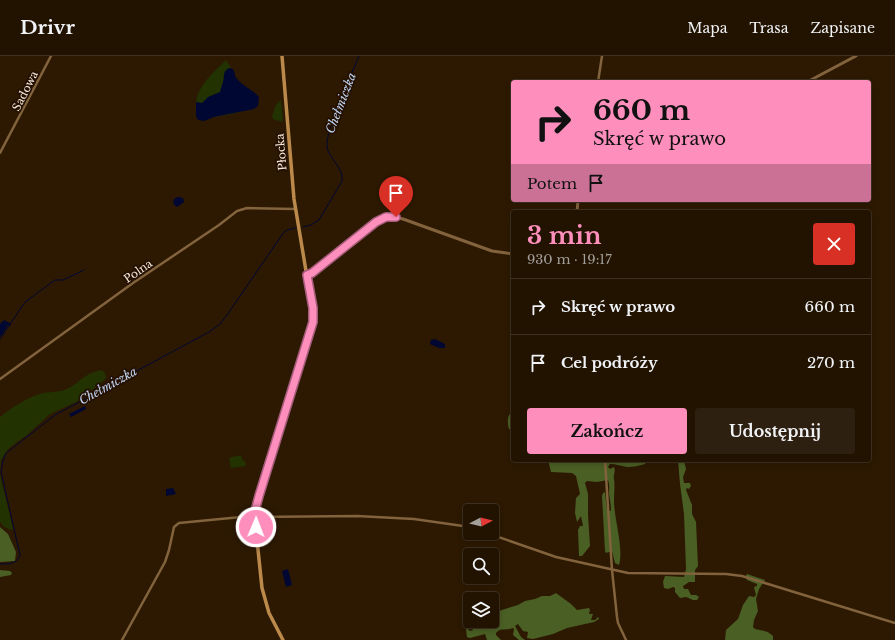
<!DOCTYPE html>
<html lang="pl">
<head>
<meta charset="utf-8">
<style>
	:root { --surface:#221301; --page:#2e2010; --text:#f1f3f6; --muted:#a29e99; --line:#3f3223; --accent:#fe8ebc }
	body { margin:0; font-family:"Libre Baskerville",serif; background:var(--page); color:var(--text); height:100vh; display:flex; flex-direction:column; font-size:15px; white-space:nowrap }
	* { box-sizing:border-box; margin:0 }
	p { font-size:13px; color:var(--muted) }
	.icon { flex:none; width:22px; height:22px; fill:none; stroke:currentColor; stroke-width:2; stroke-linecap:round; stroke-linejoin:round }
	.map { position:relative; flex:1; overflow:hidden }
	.drawer { position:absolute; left:511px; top:154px; width:360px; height:252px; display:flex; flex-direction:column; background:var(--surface); border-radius:4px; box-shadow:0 2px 6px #0003,0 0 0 1px var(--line) }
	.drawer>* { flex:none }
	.hud { position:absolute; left:511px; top:24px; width:360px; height:122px; border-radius:4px; box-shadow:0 2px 6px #0003,0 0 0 1px var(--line); background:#fe8ebc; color:#111; overflow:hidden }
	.needle { width:26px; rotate:83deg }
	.buttons { position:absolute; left:463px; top:448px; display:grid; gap:8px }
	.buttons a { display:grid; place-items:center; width:36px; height:36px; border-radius:4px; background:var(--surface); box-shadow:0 2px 6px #0003,0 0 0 1px var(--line); font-size:20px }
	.pin { position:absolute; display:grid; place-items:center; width:34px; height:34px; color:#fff; margin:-41px -17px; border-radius:50% 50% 50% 0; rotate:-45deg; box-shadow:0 0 4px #0007 }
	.pin .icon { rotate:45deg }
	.me { position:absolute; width:44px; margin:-22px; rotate:1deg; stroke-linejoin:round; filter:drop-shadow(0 0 3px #0008) }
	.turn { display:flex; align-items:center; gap:14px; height:84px; padding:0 16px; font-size:18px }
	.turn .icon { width:52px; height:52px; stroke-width:2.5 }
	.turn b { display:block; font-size:28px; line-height:34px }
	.then { display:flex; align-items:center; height:38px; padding:0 16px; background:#0003; gap:8px; font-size:15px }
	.round { display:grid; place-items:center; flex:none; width:42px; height:42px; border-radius:4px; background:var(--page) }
	.summary { display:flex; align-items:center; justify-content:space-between; height:68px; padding:0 16px }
	h1 { font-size:24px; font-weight:700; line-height:30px; color:var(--accent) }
	.primary-button { display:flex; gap:8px; margin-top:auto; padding:8px 16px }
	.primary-button a { flex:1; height:46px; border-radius:4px; background:var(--accent); color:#111; font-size:16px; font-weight:700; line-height:46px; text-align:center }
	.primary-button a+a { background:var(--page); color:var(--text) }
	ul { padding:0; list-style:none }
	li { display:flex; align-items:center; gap:12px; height:56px; padding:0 16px; border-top:1px solid var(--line) }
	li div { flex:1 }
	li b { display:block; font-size:15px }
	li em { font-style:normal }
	header { display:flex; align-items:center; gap:24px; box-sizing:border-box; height:56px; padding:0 20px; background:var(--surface); border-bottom:1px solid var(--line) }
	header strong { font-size:19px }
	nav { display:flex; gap:22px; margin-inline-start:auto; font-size:14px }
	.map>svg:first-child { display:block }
</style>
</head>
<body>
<header>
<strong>Drivr</strong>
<nav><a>Mapa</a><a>Trasa</a><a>Zapisane</a></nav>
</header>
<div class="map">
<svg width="895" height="584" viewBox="0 0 895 584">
	<rect width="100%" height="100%" fill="#2d1901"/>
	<!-- green -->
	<path fill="#223200" d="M226 4 231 12H229L250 53 228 59 214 61 199 47 196 46C199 28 213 17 226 4Z
		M281 44 283 66 273 63 272 60 276 49Z
		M102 314 105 317 106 322 98 330 88 336 78 345 50 358 28 378 9 392 1 404 0 412V361C11 352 26 342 40 338 49 335 58 337 67 333 81 326 84 317 102 314Z
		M241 399 243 405H245L246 410 231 412 229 402Z
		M0 419 13 473 11 474 4 471 0 466Z"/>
	<!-- forest -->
	<path fill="#4a5f24" d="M513 355V374L509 373C507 366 507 359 513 355Z
		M548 404H646L645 408C639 410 633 411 627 411 621 410 616 408 610 408L608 411 610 413 614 411C616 415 613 419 614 423 615 431 614 437 614 445 614 463 624 492 619 509L615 507 612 495 606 497 605 495 602 440 603 437 605 436 607 454 611 455C611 449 610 444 609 438 609 433 610 430 608 424L597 426 587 425 585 427 588 438V459L590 490 582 500H579L578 474 580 470H583L581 460 577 466 575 457 576 442 580 438 576 420 572 417 551 416Z
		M678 404H684L686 413 683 421 684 427H690L691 430 689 433 687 432 686 434 692 449V458L696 466 698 510 695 514V526H689L683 530 684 533H688L691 539H696L699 541 697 544H693L686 541 680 542 675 536V532L673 531 668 533 664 532 663 526 665 520 684 521 686 513 684 458 680 428Z
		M0 471 8 478 16 496 15 505 0 506Z
		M0 514 10 515 12 517 11 519 0 521Z
		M747 518 765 524 759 533 756 543 758 555 754 564 753 571 755 573C763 575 767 574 773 580V584H725L726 574 738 563 743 549 749 540 754 541 756 539 754 531 757 530V528L747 524 746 519Z
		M556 537 571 548 577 554 589 552 590 554 589 558H593L591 564H595L598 561 599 563 594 566 567 572 553 578 533 583 527 582 528 576 523 575 518 568 515 570 521 581 525 584H519L513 579 514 573 513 572C507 575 500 571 496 577V579L501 584H487L485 578 470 582 467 581 466 574 467 572 470 575 473 574 471 571 468 570V567H472L474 565H492V557L518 549 525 545 535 543 542 540H550Z"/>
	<!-- water -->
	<path fill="#000732" d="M229 12 233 13 235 18V20C241 30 251 32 259 41L258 50 254 53 214 61 204 65 198 64 196 60V46L202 47 208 41 220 36C221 31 222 30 223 26 225 20 222 16 229 12Z
		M178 141 183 142 184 146 177 151C171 148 173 142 178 141Z
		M4 264 11 268 10 270 8 269 3 277 4 279 2 278 0 281V268Z
		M435 283 445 288V292H439L430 288 431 284Z
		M85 350 86 353 71 361 69 358Z
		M173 432 176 438 166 440V433Z
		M288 513 292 529 286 531 282 515Z"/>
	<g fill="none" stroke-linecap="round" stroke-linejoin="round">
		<!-- stream -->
		<path stroke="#000732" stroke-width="1" d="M303 171 311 169 319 164 342 125C344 112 329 103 327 91 325 74 352 18 359 0
			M0 283 25 246 55 224H63L84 214
			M0 508C9 508 17 508 20 499L1 416 3 404 6 397 55 359 209 276 220 268 227 259 284 176 287 174 295 172"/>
		<!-- minor -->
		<path stroke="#82633d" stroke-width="2.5" d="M598 26 602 0
			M0 97 51 0
			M0 323 133 227 219 169 237 155 247 152 295 153
			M605 404 612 514 617 561 618 567 626 584
			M487 477 556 501 628 517 726 518 742 520 895 567
			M122 584 165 506 169 494 174 471 179 467 241 461 357 460 414 463 470 471"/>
		<!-- tertiary -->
		<path stroke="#82633d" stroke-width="3" d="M807 26 856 0
			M577 156 578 144
			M307 219 312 217 376 166C385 160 393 160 403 163L492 195 513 198"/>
		<!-- secondary -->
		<path stroke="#bb8a4b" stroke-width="3.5" d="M282 0 294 143 313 257 311 271 259 440 255 455V465L262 532 269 557 283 584"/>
	</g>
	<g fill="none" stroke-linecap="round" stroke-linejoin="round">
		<defs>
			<path id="route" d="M256 471 255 455 259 440 313 266V252L307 219 312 217 376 166 386 161H396"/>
		</defs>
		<!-- route casing -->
		<use href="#route" stroke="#a55c7a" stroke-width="10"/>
		<!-- route -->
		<use href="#route" stroke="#fe8ebc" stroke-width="7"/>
	</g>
	<g text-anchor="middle" stroke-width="3.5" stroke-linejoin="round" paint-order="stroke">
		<!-- street labels -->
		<g font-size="11" fill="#f7e9db" stroke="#231000">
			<text transform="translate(25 35) rotate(-63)" y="4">Sadowa</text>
			<text transform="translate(281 96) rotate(-95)" y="4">Płocka</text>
			<text transform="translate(138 215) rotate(-35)" y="4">Polna</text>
		</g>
		<!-- water labels -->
		<g font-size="12" font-style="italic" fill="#c2d5f4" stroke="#231000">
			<text transform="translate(341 47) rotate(-69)" y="4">Chełmiczka</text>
			<text transform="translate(108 330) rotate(-29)" y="4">Chełmiczka</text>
		</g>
	</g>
</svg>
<div class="buttons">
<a><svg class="needle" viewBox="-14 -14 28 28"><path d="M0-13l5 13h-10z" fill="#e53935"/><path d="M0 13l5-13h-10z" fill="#a29e99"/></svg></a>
<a><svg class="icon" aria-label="search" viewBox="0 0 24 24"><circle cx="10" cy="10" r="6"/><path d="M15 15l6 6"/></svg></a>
<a><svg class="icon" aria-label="layers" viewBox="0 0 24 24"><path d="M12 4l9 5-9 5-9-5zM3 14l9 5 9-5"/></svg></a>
</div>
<div class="pin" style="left:396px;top:161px;background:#d93025"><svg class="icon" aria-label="arrive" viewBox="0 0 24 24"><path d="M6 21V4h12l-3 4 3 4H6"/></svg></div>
<svg class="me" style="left:256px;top:471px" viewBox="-20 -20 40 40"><circle r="17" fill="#fe8ebc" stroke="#fff" stroke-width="3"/><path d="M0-11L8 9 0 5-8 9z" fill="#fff"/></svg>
<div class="hud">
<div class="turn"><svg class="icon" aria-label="right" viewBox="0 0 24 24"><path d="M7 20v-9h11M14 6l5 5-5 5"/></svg><div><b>660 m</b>Skręć w prawo</div></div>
<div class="then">Potem<svg class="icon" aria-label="arrive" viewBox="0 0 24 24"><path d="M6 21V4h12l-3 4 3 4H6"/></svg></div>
</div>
<section class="drawer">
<div class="summary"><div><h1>3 min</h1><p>930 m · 19:17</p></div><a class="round" style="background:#d93025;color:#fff"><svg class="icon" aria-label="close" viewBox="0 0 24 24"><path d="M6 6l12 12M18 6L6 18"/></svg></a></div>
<ul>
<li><svg class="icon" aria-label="right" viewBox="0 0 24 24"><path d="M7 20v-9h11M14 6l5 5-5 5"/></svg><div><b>Skręć w prawo</b></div><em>660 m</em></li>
<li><svg class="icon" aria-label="arrive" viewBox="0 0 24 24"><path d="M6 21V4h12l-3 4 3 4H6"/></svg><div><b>Cel podróży</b></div><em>270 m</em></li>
</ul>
<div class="primary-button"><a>Zakończ</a><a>Udostępnij</a></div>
</section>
</div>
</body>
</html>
